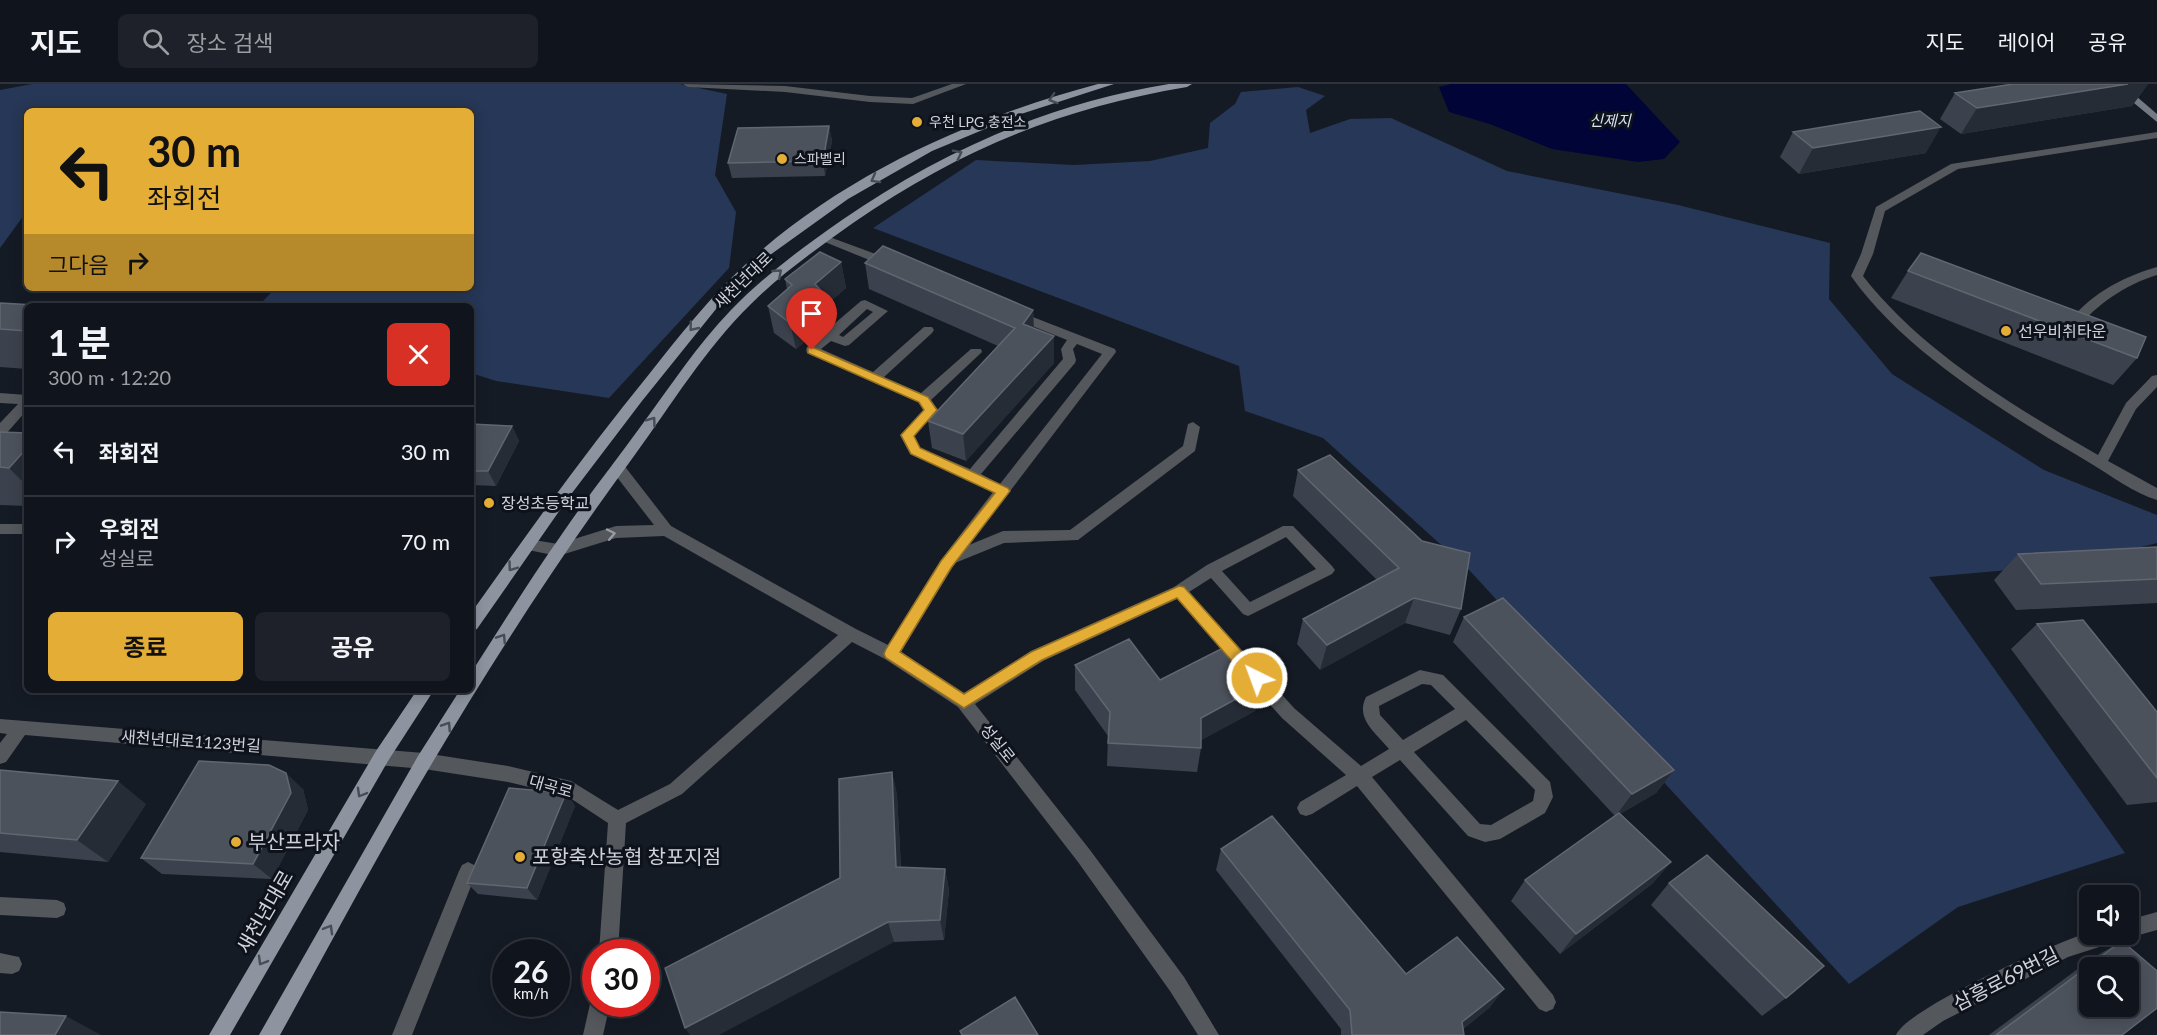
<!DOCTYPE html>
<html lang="ko">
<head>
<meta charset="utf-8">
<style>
	:root { --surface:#10141c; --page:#1e2129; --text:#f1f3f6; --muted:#9c9ea3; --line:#30333b; --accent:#e4ad35 }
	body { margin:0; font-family:Lato,"Noto Sans KR",sans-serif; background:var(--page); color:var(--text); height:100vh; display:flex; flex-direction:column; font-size:22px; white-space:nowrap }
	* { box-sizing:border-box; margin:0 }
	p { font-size:20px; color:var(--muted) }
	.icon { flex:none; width:33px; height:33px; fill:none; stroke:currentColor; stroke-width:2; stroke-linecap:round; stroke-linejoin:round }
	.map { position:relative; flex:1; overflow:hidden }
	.sheet { position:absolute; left:24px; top:219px; width:450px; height:390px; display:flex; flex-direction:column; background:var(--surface); border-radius:9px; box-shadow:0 3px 15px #0003,0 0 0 2px var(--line) }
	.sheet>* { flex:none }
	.hud { position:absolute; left:24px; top:24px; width:450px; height:183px; border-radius:9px; box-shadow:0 3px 15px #0003,0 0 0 2px var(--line); background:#e4ad35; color:#111; overflow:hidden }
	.buttons { position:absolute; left:2079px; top:801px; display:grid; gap:12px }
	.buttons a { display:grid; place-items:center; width:60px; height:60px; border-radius:9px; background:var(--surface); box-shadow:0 3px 15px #0003,0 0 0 2px var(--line); font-size:30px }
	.speed { position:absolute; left:492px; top:855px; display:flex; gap:12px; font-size:30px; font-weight:700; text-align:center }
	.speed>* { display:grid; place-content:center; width:78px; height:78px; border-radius:50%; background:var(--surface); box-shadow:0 3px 15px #0003,0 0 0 2px var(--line); line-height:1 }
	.speed small { font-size:15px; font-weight:400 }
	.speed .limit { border:9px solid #d22; background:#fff; color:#111 }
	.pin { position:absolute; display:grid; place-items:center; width:51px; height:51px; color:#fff; margin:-62px -26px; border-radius:50% 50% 50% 0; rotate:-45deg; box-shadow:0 0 6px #0007 }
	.pin .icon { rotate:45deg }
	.me { position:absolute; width:66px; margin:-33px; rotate:318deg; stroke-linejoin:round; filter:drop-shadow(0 0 4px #0008) }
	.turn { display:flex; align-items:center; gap:21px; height:126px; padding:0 24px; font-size:27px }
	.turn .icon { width:78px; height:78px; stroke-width:2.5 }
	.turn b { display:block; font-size:42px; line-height:51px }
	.then { display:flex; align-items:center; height:57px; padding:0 24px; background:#0003; gap:12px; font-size:22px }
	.round { display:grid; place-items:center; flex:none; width:63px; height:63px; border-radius:9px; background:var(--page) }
	.summary { display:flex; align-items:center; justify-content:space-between; height:102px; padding:0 24px }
	h1 { font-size:36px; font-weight:700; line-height:45px }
	.primary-button { display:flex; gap:12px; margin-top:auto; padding:12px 24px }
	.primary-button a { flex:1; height:69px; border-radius:9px; background:var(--accent); color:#111; font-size:24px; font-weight:700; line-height:69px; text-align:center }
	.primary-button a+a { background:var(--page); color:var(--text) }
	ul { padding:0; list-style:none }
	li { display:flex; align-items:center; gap:18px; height:90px; padding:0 24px; border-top:2px solid var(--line) }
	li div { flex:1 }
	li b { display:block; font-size:22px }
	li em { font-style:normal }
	header { display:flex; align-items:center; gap:36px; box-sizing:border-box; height:84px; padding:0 30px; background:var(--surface); border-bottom:2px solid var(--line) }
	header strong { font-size:28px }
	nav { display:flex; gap:33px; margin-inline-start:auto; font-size:21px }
	.search { width:420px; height:54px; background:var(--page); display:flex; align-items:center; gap:15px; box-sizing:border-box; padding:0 21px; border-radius:9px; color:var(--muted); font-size:22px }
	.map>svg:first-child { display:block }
</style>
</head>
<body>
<header>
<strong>지도</strong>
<div class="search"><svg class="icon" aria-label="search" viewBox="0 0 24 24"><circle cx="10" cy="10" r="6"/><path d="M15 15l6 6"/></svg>장소 검색</div>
<nav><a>지도</a><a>레이어</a><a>공유</a></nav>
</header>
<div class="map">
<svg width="2157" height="951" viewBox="0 0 2157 951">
	<rect width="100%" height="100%" fill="#151b25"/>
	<!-- green -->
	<path fill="#263757" d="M32 0H680L727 10 715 91 736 128 729 184 609 314 496 297 471 289V222H258L276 204H471V27H27V127L0 164V6Z
		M1298 3 1325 12 1306 26 1310 49 1350 35 1391 34 1507 87 1678 121 1830 159 1829 215 1892 290 2044 386 2157 431V459L2075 480 1929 493 2125 769 1958 823 1849 900 1471 488 1323 354 1245 327 1239 282 873 144 976 76 1074 81 1150 77 1208 64 1210 39 1235 20 1241 8Z"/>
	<!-- water -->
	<path fill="#000436" d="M1451 0H1626L1680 58 1664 75 1638 78 1552 65 1490 40 1449 28 1439 3Z"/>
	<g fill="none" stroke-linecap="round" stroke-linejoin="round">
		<!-- street -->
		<path fill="#54575c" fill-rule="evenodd" d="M683 0 785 2 870 12 912 14 952 0H966L913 20 870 18 785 8 688 3Z
			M2157 48V54L1958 85 1885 127 1873 170 1863 192C1923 269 2015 323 2098 371L2126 319 2152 292 2157 291V303L2136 325 2108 377 2157 404V416C2134 409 2110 391 2090 379 2009 331 1905 269 1851 192L1861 170 1876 123 1951 80Z
			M824 151 892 176 894 179 892 182H884L820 156V152Z
			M2157 183V191C2124 201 2098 220 2075 246H2067L2065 243C2086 213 2121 193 2157 183Z
			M865 216 888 227 849 261 845 262 831 257 821 265 873 288 924 243H932L934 246 932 249 884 293 921 309 971 265H981L982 268 931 316 938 326 914 352 920 364 970 385 1063 275 1061 265 1067 256 1012 234 1010 231 1012 228H1020L1115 265 1116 268 969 461 1003 447 1070 446 1183 362 1188 340 1193 338 1200 343 1195 367 1078 456 1004 459 955 479 901 568 964 609 1031 567 1174 503 1207 481 1283 442H1293L1332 482 1335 486 1332 490 1248 532 1243 530 1211 494 1189 508 1294 624 1361 682 1389 665C1376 649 1355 635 1366 613L1420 586 1443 591 1550 698 1553 713 1545 729 1500 755 1485 758 1468 752 1400 676 1372 693 1553 911 1556 918 1553 925 1546 928 1539 925 1357 702 1312 730 1306 732 1300 730 1297 724 1300 718 1346 691 1282 634 1177 515 1043 577 975 620 1090 766 1184 893 1219 951H1198L1170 907 1078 778 958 623 885 575 852 558 682 710 626 739 618 868H599L608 739 567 712 508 698 424 685 25 651 6 678 0 680V659L7 650 0 649V635L424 669 508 682 571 697 618 726 670 700 838 551 664 452 616 454 558 472 523 465 521 461 523 457 528 455 558 460 616 442 654 441 613 388 611 384 613 380H623L671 442 856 545 888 561 941 476 993 408 910 370 900 351 924 326 918 318 807 269 806 266 807 263 861 217ZM867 225 873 228 843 253 839 251ZM1077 260 1102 270 1000 400 981 390 1075 279 1076 276 1073 265ZM1286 453 1316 485 1250 518 1222 487ZM1422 600 1431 601 1455 625 1403 656 1380 631 1379 622ZM1466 636 1535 706 1533 717 1491 741 1480 740 1414 668Z
			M0 309 27 311V326L5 351 0 353V339L18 320 0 319Z
			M0 440H27V450H0Z
			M468 778 474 781 477 787 412 951H392L459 787 462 781Z
			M0 813 57 816 64 819 66 825 64 831 57 834 0 831Z
			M2157 828V846L2128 854 2121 851 2128 850V836Z
			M2090 848V850H2120L2118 857 2068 873 1943 937 1923 951H1896C1907 924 2057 858 2090 848Z
			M0 869 19 873 22 880 19 887 12 890 0 889Z
			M596 912V920H610L603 951H583L590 920Z"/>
		<!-- secondary -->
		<path fill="#747982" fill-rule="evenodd" d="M2111 0H2122L2157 30V38Z"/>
		<!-- primary -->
		<path fill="#8d949f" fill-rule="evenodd" d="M1098 0H1114L1021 30 932 67 848 115 770 171 716 225 642 317 569 413 477 545 471 547V529C529 447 587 366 650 289 680 251 710 213 746 180 844 90 971 34 1098 0Z
			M1169 0H1192L1187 3C1061 24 959 66 853 139 818 164 782 189 751 220 705 265 672 320 634 372 561 471 494 575 431 681 378 770 330 861 280 951H259L418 672 460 606H471V589C501 543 530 495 562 450 587 413 615 378 641 342 670 303 697 261 731 226 764 192 803 163 842 136 941 68 1049 19 1169 0Z
			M417 606H434L388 677 230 951H209L376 667Z"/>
	</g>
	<!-- wall -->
	<path fill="#3c424d" d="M2013 0H2148L2132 22 1961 50 1940 35 1955 9Z
		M829 42 832 57 825 92 732 94 728 79Z
		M1793 48 1926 69 1799 90 1780 73Z
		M841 178 846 204 826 221 830 237 796 265 774 249 768 222 787 205 785 195Z
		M865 179 1033 226 1034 244 1054 279 966 377 932 364 928 337 998 262 869 205Z
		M1908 187 2137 274 2113 301 1891 214Z
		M0 219 27 222V285L0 283Z
		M471 340 512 342 519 357 496 402 471 401Z
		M0 348 27 349V422L0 421Z
		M1298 386 1461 525 1450 551 1405 539 1320 586 1297 560 1303 535 1377 496 1293 412Z
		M2157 463V519L2016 526 1994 496 2018 470Z
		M1464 533 1674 686 1656 709 1620 730 1671 778 1652 800 1560 870 1511 817 1525 796 1615 732 1453 558Z
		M2037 540 2157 628V718L2127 721 2011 565Z
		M1075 581 1160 596 1260 602 1255 627 1201 656V664L1197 688 1107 682 1108 652 1075 606Z
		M0 686 146 720 108 778 0 768Z
		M892 688 897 711 901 783 945 785 949 806 944 856 894 858 840 794Z
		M303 705 308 726 272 795 162 790 141 774Z
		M566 709 575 722 537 816 478 810 467 799Z
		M1221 765 1406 890 1504 905 1489 924 1463 945 1464 951H1341V945L1216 786Z
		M1669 799 1786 914 1762 932 1651 821Z
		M2122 857V951H1989L2091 875Z"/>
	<!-- shaded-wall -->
	<path fill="#262c36" d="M2128 0H2148L2132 22 1961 50 1977 24Z
		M829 42 832 57 825 92 823 77Z
		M1941 43 1926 69 1799 90 1813 64Z
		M841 178 846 204 826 221 830 237 796 265 790 239 815 200Z
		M1033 226 1034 252 1023 240Z
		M1054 252V279L966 377 963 350Z
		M512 342 519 357 496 402 488 387Z
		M27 364V402L9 384Z
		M1414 514 1405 539 1320 586 1327 561Z
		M1260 602 1255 627 1198 658 1201 634Z
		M1674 686 1656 709 1615 733 1632 710Z
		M892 688 897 711 902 804 896 783Z
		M286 689 303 705 308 726 272 795 253 780Z
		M118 697 146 720 108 778 77 756Z
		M566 709 575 722 537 816 527 804Z
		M1671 778 1652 800 1560 870 1576 850Z
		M945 785 949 806 944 856 940 836Z
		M888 838 894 858 719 951H690L685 944Z
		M1504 905 1489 924 1455 951 1462 938Z
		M66 932 101 951H55Z"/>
	<!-- building -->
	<path fill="#4c525c" stroke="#616670" stroke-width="1.5" fill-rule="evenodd" d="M2013 0H2128L1977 24 1955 9Z
		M1920 27 1941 43 1813 64 1793 48Z
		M829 42 823 77 728 79 738 44Z
		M883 162 1033 226 1023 240 1054 252 963 350 928 337 1015 244 865 179Z
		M820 168 841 178 815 200 824 210 790 239 768 222 792 201 785 195Z
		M1921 169 2146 253 2137 274 1908 187Z
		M0 219 52 222H27V247L0 245Z
		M471 340 512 342 488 387H471Z
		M0 348 27 349V364L9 384 0 383Z
		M1330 371 1422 457 1470 469 1461 525 1414 514 1327 561 1303 535 1399 484 1298 386Z
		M2157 463V495L2041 500 2018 470Z
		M1503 514 1674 686 1632 710 1464 533Z
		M2083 536 2157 628V694L2037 540Z
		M1129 555 1160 596 1227 562 1260 602 1201 634V664L1108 659 1110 628 1075 581Z
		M199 677 269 681 286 689 291 709 253 780 141 774Z
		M0 686 118 697 77 756 0 749Z
		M892 688 896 783 945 785 940 836 888 838 685 944 665 884 840 794 839 695Z
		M509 704 566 709 527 804 467 799Z
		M1619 729 1671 778 1576 850 1525 796Z
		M1272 732 1406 890 1457 853 1504 905 1462 938 1464 951H1352L1350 926 1221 765Z
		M1707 771 1824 882 1786 914 1669 799Z
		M2122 857 2157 887V924L2122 951H1996ZM2090 884H2128V922H2090Z
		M1015 913 1038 951H962L960 947Z
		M0 928 66 932 55 951H0Z"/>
	<!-- one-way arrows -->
	<defs><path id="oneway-chevron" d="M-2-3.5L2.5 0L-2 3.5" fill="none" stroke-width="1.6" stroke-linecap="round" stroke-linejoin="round" transform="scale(1.5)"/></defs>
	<g stroke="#474c56">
		<use href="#oneway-chevron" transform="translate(1053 15) rotate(162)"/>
		<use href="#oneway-chevron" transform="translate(958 70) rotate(-27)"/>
		<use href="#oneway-chevron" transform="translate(875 95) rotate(151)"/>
		<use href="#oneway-chevron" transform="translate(778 189) rotate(-41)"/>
		<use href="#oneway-chevron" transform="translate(693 243) rotate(129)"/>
		<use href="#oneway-chevron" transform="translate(652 337) rotate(-54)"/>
		<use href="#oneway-chevron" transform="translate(512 483) rotate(126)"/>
		<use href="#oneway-chevron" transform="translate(502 554) rotate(-57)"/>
		<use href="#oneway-chevron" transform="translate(447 642) rotate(-57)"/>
		<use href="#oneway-chevron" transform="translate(361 709) rotate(120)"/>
		<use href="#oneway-chevron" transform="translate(329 845) rotate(-60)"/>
		<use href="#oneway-chevron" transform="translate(262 877) rotate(120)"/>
	</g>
	<use stroke="#989ba2" href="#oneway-chevron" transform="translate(611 450) rotate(-12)"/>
	<!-- route -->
	<path fill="#e4ad35" stroke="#947022" stroke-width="1.5" d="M812 263 928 313 937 326 914 352 920 364 1008 404 1010 407 951 484 900 568 964 610 1031 568 1179 502 1184 503 1262 590 1264 594 1262 599H1251L1177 514 1042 576 964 624 886 574 884 570 886 565 941 477 995 409 911 370 901 351 924 326 919 318 808 269V264Z"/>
	<!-- markers -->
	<g fill="#e4ad35" stroke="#0d121b" stroke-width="2">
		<circle cx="917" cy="38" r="6"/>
		<circle cx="782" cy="75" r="6"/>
		<circle cx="2006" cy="247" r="6"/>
		<circle cx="489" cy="419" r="6"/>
		<circle cx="236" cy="758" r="6"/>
		<circle cx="520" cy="773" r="6"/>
	</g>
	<g text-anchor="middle" stroke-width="6" stroke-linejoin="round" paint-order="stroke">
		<!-- far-poi labels -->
		<g font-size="14" fill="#d0d3db" stroke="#0d121b" text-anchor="start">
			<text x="929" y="43">우천 LPG 충전소</text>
			<text x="794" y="80">스파벨리</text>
		</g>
		<!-- far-water labels -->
		<g font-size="15" font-style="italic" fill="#d9e3f4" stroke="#0d121b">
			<text x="1610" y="42">신제지</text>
		</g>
		<!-- street labels -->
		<g font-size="16" fill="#d0d3db" stroke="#0d121b">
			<text transform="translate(743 196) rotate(-44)" y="6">새천년대로</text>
			<text transform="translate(191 657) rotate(4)" y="6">새천년대로1123번길</text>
			<text transform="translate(998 659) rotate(51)" y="6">성실로</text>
			<text transform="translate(551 702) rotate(16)" y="6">대곡로</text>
		</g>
		<!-- poi labels -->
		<g font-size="16" fill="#d0d3db" stroke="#0d121b" text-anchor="start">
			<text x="2018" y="253">선우비취타운</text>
			<text x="501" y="425">장성초등학교</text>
		</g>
		<!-- near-poi labels -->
		<g font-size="20" fill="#d0d3db" stroke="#0d121b" text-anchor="start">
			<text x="248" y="765">부산프라자</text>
			<text x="532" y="780">포항축산농협 창포지점</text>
		</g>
		<!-- near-street labels -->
		<g font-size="20" fill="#d0d3db" stroke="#0d121b">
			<text transform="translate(265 828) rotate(-60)" y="7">새천년대로</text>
			<text transform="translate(2006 895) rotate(-27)" y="7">삼흥로69번길</text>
		</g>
	</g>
</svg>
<div class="buttons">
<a><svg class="icon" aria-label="sound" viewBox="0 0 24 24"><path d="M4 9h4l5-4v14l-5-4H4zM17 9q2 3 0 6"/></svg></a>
<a><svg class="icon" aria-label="search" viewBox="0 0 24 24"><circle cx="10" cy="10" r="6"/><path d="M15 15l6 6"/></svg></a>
</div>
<div class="speed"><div>26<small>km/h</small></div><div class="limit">30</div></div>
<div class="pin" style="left:812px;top:266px;background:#d93025"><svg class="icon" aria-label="arrive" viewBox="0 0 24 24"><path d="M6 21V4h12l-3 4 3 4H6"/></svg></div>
<svg class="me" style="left:1257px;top:594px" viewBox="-20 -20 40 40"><circle r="17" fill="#e4ad35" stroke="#fff" stroke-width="3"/><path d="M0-11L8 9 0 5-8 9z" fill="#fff"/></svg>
<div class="hud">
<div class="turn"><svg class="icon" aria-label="left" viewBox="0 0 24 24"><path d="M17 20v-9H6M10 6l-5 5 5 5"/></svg><div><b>30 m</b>좌회전</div></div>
<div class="then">그다음<svg class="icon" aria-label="right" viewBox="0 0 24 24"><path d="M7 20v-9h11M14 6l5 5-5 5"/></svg></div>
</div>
<section class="sheet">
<div class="summary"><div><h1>1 분</h1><p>300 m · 12:20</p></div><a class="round" style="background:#d93025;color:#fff"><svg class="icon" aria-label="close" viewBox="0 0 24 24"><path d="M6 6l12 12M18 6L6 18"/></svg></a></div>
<ul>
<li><svg class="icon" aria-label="left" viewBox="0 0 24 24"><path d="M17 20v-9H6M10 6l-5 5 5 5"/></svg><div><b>좌회전</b></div><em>30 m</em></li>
<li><svg class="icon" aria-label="right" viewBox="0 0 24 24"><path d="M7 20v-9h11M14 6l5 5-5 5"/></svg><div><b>우회전</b><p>성실로</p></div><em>70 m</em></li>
</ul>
<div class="primary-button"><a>종료</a><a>공유</a></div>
</section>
</div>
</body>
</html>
